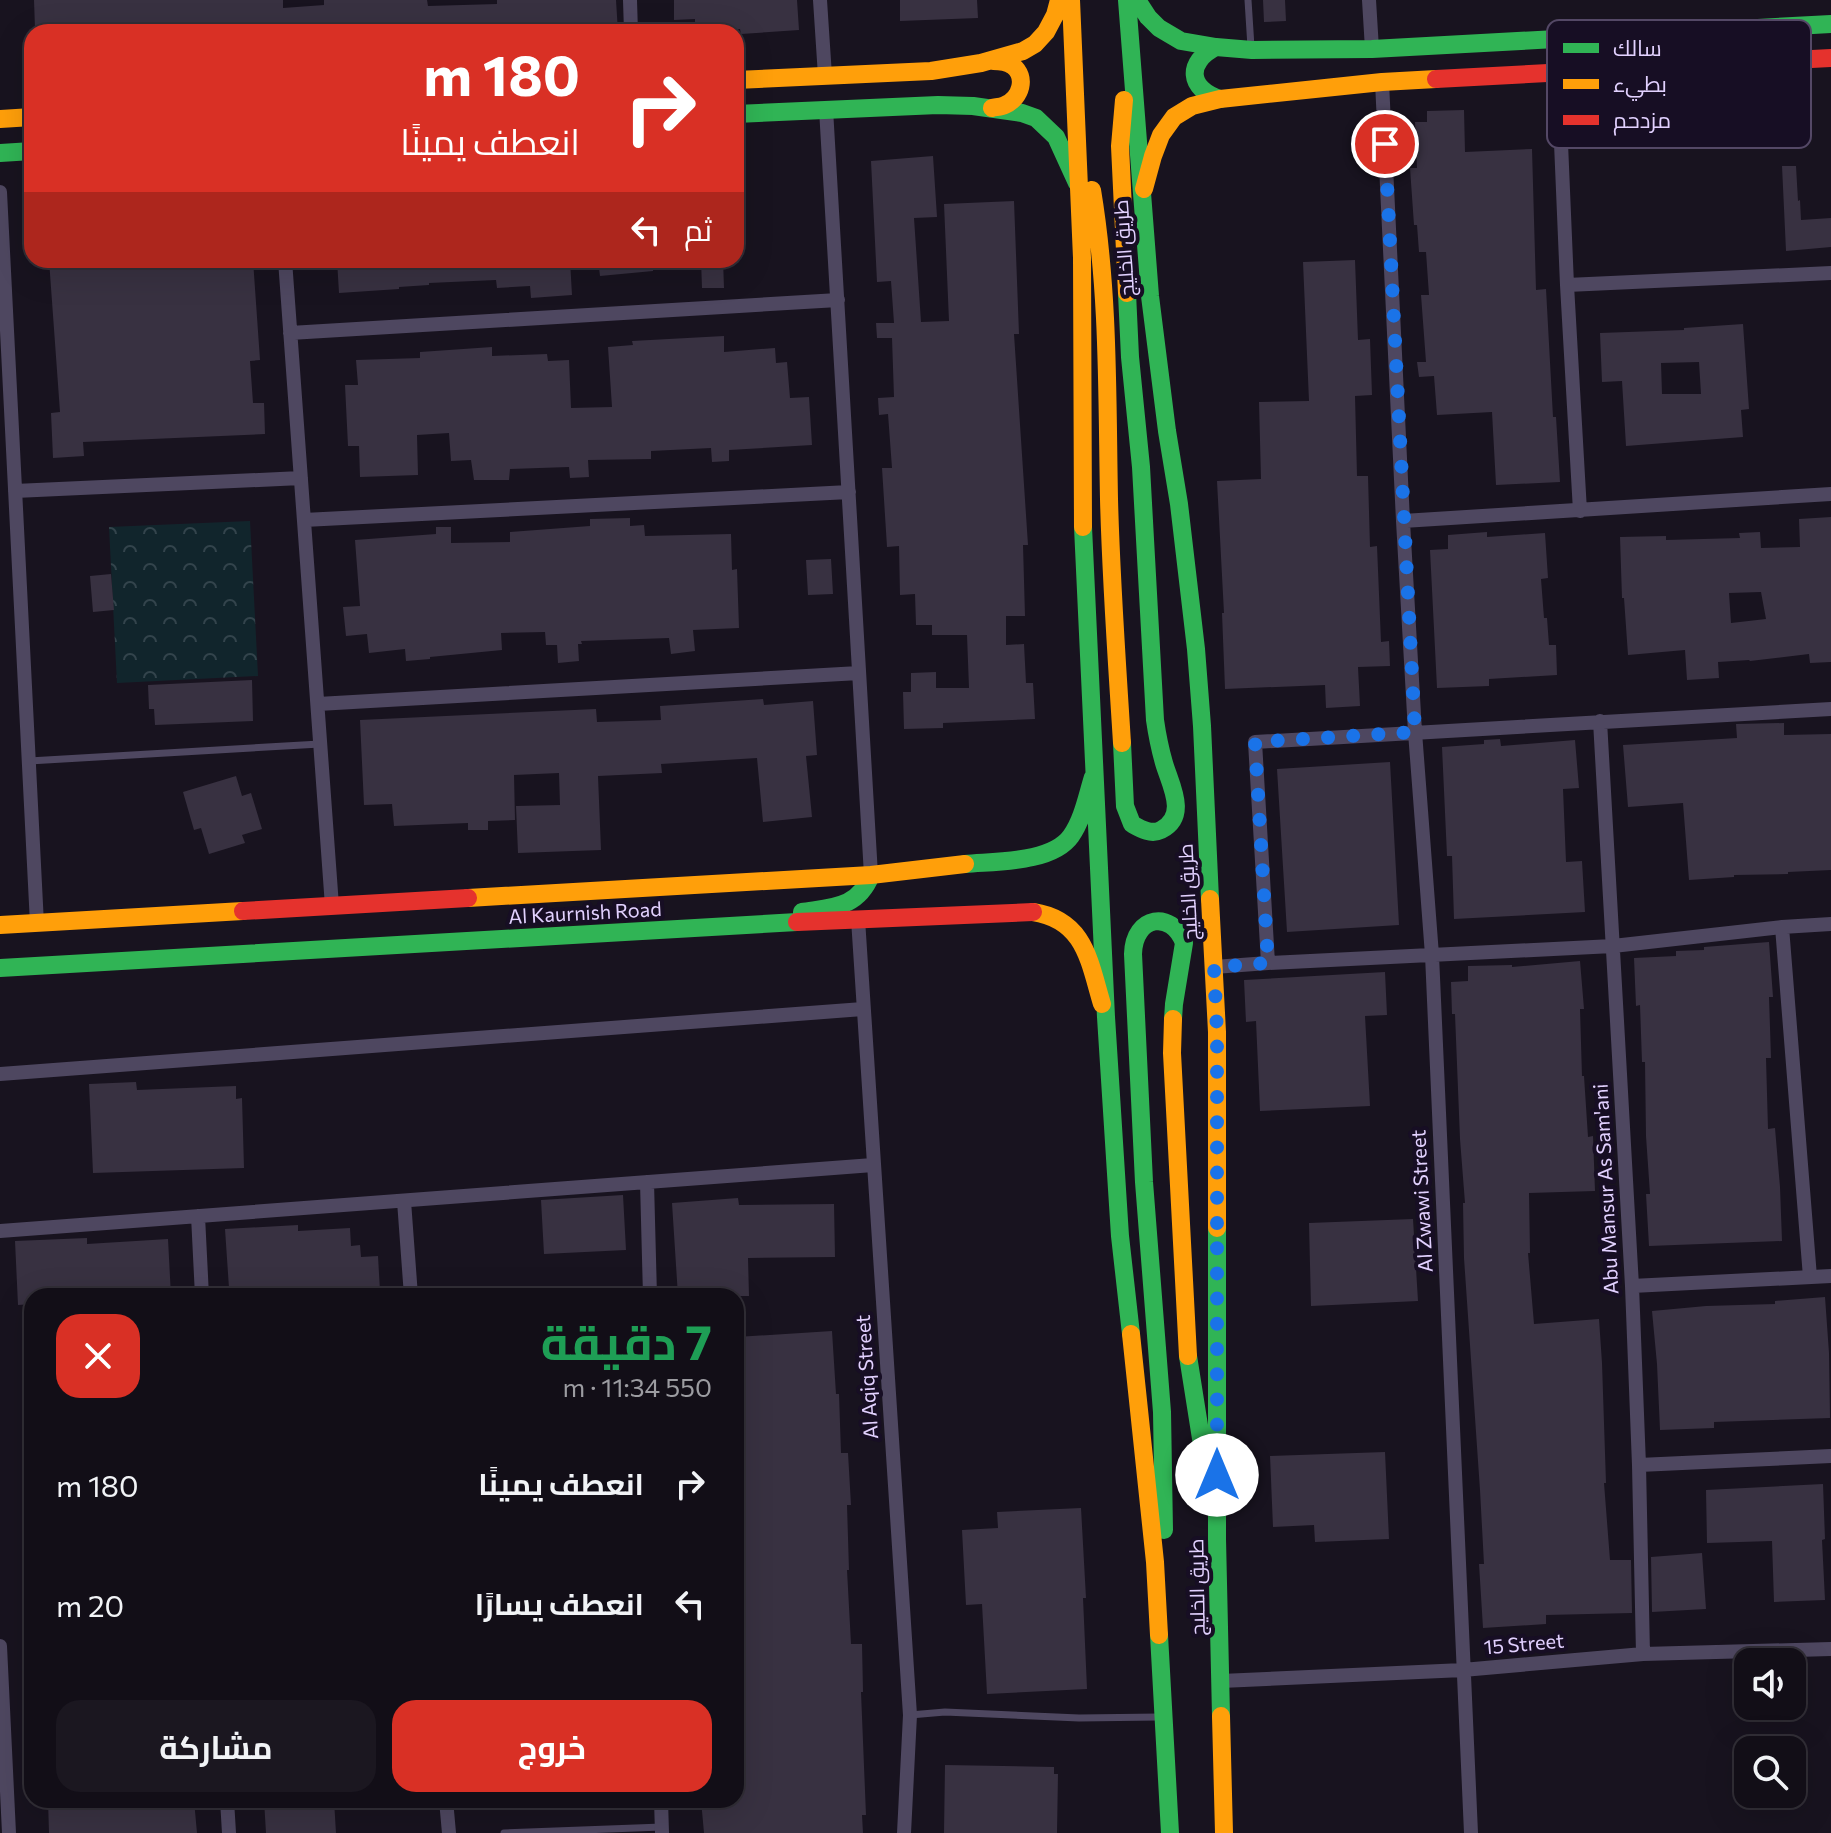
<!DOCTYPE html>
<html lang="ar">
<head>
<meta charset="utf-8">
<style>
	:root { --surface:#120e17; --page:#1b1720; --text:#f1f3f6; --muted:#9c9ca1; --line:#312e36; --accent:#d93025 }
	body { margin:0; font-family:Commissioner,Cairo,sans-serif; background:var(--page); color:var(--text); direction:rtl; height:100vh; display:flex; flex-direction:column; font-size:30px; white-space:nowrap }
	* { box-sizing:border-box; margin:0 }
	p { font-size:26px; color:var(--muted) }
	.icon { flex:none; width:44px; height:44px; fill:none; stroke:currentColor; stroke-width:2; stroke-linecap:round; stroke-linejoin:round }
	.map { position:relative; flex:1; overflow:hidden; direction:ltr }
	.sheet { position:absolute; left:24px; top:1288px; width:720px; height:520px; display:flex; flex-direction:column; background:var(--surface); border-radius:24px; box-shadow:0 8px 32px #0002,0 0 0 2px var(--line); direction:rtl }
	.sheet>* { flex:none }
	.top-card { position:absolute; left:24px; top:24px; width:720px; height:244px; border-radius:24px; box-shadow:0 8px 32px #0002,0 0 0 2px var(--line); direction:rtl; background:#d93025; color:#fff; overflow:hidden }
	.controls { position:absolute; left:1734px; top:1648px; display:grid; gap:16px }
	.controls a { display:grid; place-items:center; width:72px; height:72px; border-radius:16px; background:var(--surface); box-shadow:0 8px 32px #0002,0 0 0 2px var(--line); font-size:40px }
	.pin { position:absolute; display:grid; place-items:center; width:68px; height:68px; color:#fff; margin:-34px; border:4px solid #fff; border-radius:50%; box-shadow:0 2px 8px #0007 }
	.me { position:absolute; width:88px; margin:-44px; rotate:0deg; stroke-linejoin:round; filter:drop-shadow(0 0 6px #0008) }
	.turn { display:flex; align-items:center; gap:28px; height:168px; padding:0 32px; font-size:36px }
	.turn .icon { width:104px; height:104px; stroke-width:2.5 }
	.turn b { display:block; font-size:56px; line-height:68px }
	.then { display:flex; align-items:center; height:76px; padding:0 32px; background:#0003; gap:16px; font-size:30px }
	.round { display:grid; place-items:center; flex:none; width:84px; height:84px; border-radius:24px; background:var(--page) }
	.head { display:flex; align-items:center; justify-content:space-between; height:136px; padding:0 32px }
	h1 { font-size:48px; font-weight:700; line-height:60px; color:#1e9e55 }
	.action { display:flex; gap:16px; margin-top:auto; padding:16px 32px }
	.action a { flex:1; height:92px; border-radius:24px; background:var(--accent); color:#fff; font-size:32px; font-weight:700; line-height:92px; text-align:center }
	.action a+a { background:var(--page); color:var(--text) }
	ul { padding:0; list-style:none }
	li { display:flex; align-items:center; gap:24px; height:120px; padding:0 32px }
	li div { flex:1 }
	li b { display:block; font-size:30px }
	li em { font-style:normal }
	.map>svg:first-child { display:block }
</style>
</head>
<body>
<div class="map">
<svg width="1831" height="1833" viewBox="0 0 1831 1833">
	<defs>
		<pattern id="forest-crowns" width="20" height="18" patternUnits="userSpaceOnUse" patternTransform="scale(2)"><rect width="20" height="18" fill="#11252c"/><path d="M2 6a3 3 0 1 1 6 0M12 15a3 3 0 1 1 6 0" fill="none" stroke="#33444c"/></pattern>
	</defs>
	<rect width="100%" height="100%" fill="#18131f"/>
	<!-- forest -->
	<path fill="url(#forest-crowns)" d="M250 521 258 676 117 683 109 527Z"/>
	<!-- building -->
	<path fill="#383141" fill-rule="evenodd" d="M34 0H283V8L324 5V0H427L428 6 497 4V0H616L618 32H49V29H35Z
		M674 0H797L799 30 741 34 740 29 695 31V19L674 20Z
		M900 0H977L978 18 900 21Z
		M1263 0H1285L1286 21 1264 22Z
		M1464 110 1465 152 1532 149 1536 290 1546 289 1553 417H1556L1560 482 1496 485 1492 412 1437 415 1434 376 1419 377 1417 362H1426L1421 295H1429L1426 252H1419L1417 225H1414L1410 168H1417L1415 122H1427V111Z
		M933 156 937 217 914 218 921 322 949 321 944 204 1014 201 1019 334H1014L1028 545H1023L1025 616H1006V645L1024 644 1026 683H1033L1035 719 943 723V728L904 729 903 692H911V673L936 672V688H969L967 635H932V625H916L915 594 900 595 899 546 887 547 882 468H892L888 414 879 415 878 398 894 397 892 338H877L876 323H894L891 281 877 282 871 161Z
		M1782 166H1796L1798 201 1800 200 1801 220 1831 218V247L1786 251Z
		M49 260H253L260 360 250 361 253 403H264L265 434 83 442 84 456 53 458 51 413 60 412Z
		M337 260H570L572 295 531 298 530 286 497 288 496 280 429 283V285L399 287V289L339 293Z
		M598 260H653V271L600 276Z
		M701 260H723L724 288H702Z
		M1355 260 1358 340 1370 339 1372 395 1355 396 1357 476H1368L1370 547 1377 546 1381 642 1389 641 1390 666 1358 667 1360 706 1326 708 1325 685 1225 689 1222 613H1224L1217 481 1261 479 1259 402 1309 401 1303 262Z
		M1743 324 1749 409 1741 410 1743 437 1626 446 1622 381 1602 382 1600 333 1684 330V328ZM1699 362 1701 394H1662L1661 363Z
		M724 336V352L775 348 776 363 787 362 790 398 809 397 812 445 729 450V461L712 462 711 448 651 451V459L588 460 589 477 570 478 569 467 510 469 509 480H474L471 460 451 461 449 433 417 435 418 475 360 477 359 446H348L345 385H358L356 360 420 358V352L492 347V356L547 354 548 361 569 360 571 408 612 407 608 347 633 345 632 341Z
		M1831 517V662L1810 663 1809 654 1750 661 1749 660 1718 662 1719 678 1687 680 1685 650 1628 655 1624 598H1622L1620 537 1666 536V540L1740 538 1739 533 1760 532 1761 548 1800 547 1799 519ZM1761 592 1766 619 1731 623 1729 593Z
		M630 518V526L644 525 645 536 731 534 732 570 737 569 739 628 693 630 695 651 671 654 669 638 581 641 582 644H578L579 661 558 663 557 645H546L545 632 501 633 502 650 430 657V659L406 661 405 649 369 653 367 634 346 636 343 607 360 606 355 540 436 534V527H451V543L510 542V532L590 526V519Z
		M1487 532V537L1545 533 1548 578 1541 579 1544 618H1547L1549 645H1556L1557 675 1489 679V686L1437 688 1430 550 1448 549V535Z
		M831 559 833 594 808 595 806 560Z
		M111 574 114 610 93 612 90 576Z
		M252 680 253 721 155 725 154 709H149L148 685Z
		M763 699 764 705 813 701 817 755 806 756 812 817 763 822 757 758 661 764 662 773 598 776 601 850 518 853 516 806 560 805 559 773 514 775 515 820 488 821V830H468V823L394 826 392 804 364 805 360 720 596 709 597 722 661 720 660 706Z
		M1784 723V735L1831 734V870L1788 872V874L1734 875V877L1689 880 1683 803 1628 807 1623 745 1737 738 1736 724Z
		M1500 739 1501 746 1575 740 1579 788 1563 789 1566 862 1582 861 1585 912 1454 919 1452 856H1447L1442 747 1484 744V740Z
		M1390 762 1399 925 1287 932 1277 769Z
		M236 776 242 796 251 793 262 829 242 835 245 843 209 854 201 828 194 830 183 792Z
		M1769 942 1773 997H1769L1771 1058H1766L1768 1129 1775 1128 1780 1187 1782 1241 1649 1246 1646 1194H1650L1646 1136 1645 1062H1642L1640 1005 1636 1006 1634 958 1676 956V951L1704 950V947Z
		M1580 961 1584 1009H1580L1582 1076H1584L1588 1137 1593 1136 1595 1191 1529 1193 1530 1253H1528L1534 1324 1599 1319 1602 1363 1606 1483H1604L1610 1560H1631L1632 1613 1546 1615V1624L1483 1628 1479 1564H1484L1480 1490 1464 1258 1463 1203H1465L1460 1139 1455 1014H1452L1451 982 1468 981V966L1512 965V967Z
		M1385 972 1387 1015 1365 1016 1370 1106 1260 1111 1256 1021 1246 1022 1244 980Z
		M136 1082 137 1090 236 1086V1099L242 1098 244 1168 93 1173 89 1084Z
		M623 1195 626 1250 544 1254 541 1200Z
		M738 1198 739 1205 834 1204 835 1257 748 1258 749 1296H678L672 1203Z
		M1413 1219 1418 1301 1311 1306 1309 1223Z
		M298 1225V1231L350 1228 351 1246 360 1245 361 1257 378 1256 380 1291 283 1296H240V1288H229L225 1229Z
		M87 1238V1244L168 1239 171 1296H32V1304L18 1305 15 1241Z
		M1825 1297 1829 1353 1830 1418 1714 1422V1428L1660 1430 1657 1364 1652 1311 1706 1306 1775 1304V1301Z
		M832 1331 836 1394H839L841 1453H848L851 1505H847L849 1570H847L851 1644H862L863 1692H861L866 1815H862L863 1833H704L701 1800H736V1337Z
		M1385 1452 1389 1539 1315 1542 1314 1525 1273 1527 1270 1456Z
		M1823 1484 1825 1539 1822 1540 1825 1600 1774 1602 1772 1541 1707 1543 1706 1490Z
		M1081 1508 1086 1598H1083L1087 1689 987 1694 982 1604 966 1605 962 1530 998 1528 997 1512Z
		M1702 1553 1706 1609 1652 1612 1651 1557Z
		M945 1765 1054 1767V1774H1058L1057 1833H944Z
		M48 1800H194L197 1833H49Z
		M264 1800H334L336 1833H266Z"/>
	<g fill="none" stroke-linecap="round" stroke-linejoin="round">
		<!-- lane -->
		<path stroke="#4e4760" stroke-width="7" d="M1248 0 1251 47
			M29 761 320 744
			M910 1715 945 1712 1079 1718 1159 1717
			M504 1833 662 1827"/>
		<!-- street -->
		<path stroke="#4e4760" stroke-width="14" d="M630 0 631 32
			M820 0 825 76
			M1369 0 1372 49
			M1558 72 1567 285 1580 511
			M1382 82 1403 521 1415 732 1432 955 1471 1833
			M826 109 871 875
			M0 192 37 924
			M285 260 332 906
			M1567 285 1831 273
			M290 333 838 300
			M15 491 301 478
			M304 520 849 492
			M1403 521 1831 494
			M318 704 859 673
			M1600 721 1632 1286 1639 1465 1643 1654
			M858 919 910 1715 904 1833
			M1782 927 1810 1277
			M1268 963 1255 742 1831 709
			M1214 967 1268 963 1613 946 1782 927 1831 924
			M0 1074 863 1009
			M647 1182 650 1296
			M404 1201 411 1296
			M198 1216 202 1296
			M0 1231 873 1165
			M1632 1286 1831 1276
			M1639 1465 1831 1456
			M0 1646 9 1833
			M1221 1681 1463 1670 1643 1654 1831 1649
			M227 1800 229 1833
			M446 1800 449 1833
			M661 1800 662 1833"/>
		<!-- fast -->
		<path stroke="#30b455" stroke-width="18" d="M1127 0 1150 296 1167 431 1179 504 1196 649 1202 726 1210 899
			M1137 0 1148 17 1159 28 1181 41 1216 47 1252 50 1372 49 1831 24
			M1216 47C1186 62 1188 89 1220 99
			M736 114 938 105 973 106 1022 113 1036 118 1056 137 1077 183
			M0 153 32 151
			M1083 527 1106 1017 1120 1236 1131 1334
			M1122 743 1125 806 1132 824C1141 829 1151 835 1161 830 1189 816 1170 784 1164 763 1160 749 1157 734 1155 720L1141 467 1130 357 1127 293
			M965 864C996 861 1052 863 1071 836 1083 819 1087 796 1093 777
			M802 912C833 907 858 908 871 875
			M0 968 797 922
			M1217 1228V1539L1221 1716
			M1188 1356 1206 1470
			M1164 1530 1162 1412 1144 1182 1133 954C1134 915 1172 910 1184 943L1174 1004 1173 1019
			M1159 1635 1170 1833"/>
		<!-- slow -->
		<path stroke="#ff9f0a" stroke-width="18" d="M1071 0 1082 258 1083 527
			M736 80 931 71 981 63 1023 51 1035 44 1046 32 1055 15 1059 0
			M1124 100 1120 146 1127 293
			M992 108C996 107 1001 107 1005 105 1021 98 1027 77 1013 66 1007 61 1000 61 993 61
			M0 119 32 117
			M1144 189 1153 156 1161 135 1174 117 1192 106 1220 99 1382 82 1436 79
			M1092 190C1109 292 1107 397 1109 499 1111 581 1117 662 1122 743
			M468 898 871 875 965 864
			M1210 899 1217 1032V1228
			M1033 912C1085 920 1089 961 1102 1004
			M0 925 243 911
			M1173 1019 1172 1053 1188 1356
			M1131 1334 1155 1562 1159 1635
			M1221 1716 1224 1833"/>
		<!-- jam -->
		<path stroke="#e5322d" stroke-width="18" d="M1436 79 1831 58
			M243 911 468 898
			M797 922 1033 912"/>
	</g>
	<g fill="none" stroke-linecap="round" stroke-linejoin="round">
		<!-- route -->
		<path stroke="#1a73e8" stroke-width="14" stroke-dasharray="0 25.2" d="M1217 1475V1032L1214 967 1268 963 1255 742 1415 732 1385 144"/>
	</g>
	<g text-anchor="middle" stroke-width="8" stroke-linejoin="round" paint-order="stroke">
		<!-- street labels -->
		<g font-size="20" fill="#e2d1ff" stroke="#170e24">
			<text transform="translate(1124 248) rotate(-94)" y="7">طريق الخليج</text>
			<text transform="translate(1188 892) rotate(-93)" y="7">طريق الخليج</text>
			<text transform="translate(585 913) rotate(-3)" y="7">Al Kaurnish Road</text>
			<text transform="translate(1606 1189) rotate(-93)" y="7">Abu Mansur As Sam'ani</text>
			<text transform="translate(1422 1201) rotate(-93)" y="7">Al Zwawi Street</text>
			<text transform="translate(867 1377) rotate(-94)" y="7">Al Aqiq Street</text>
			<text transform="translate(1197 1587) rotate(-91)" y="7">طريق الخليج</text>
			<text transform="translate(1524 1644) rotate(-5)" y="7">15 Street</text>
		</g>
	</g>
	<!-- legend -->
	<rect x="1547" y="20" width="264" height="128" rx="12" fill="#170e24" stroke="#544866" stroke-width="2"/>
	<rect x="1563" y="43" width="36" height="10" fill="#30b455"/>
	<rect x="1563" y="79" width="36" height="10" fill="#ff9f0a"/>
	<rect x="1563" y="115" width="36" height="10" fill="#e5322d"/>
	<g font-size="22" fill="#e2d1ff">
		<text x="1613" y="56">سالك</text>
		<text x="1613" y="92">بطيء</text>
		<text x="1613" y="128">مزدحم</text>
	</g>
</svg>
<div class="controls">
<a><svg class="icon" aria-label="sound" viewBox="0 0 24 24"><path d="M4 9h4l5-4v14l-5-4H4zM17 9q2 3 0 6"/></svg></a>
<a><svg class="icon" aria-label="search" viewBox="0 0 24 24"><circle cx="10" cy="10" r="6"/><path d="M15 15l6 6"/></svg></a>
</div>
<div class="pin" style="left:1385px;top:144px;background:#d93025"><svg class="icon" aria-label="arrive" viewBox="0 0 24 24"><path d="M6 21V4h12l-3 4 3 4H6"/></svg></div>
<svg class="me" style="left:1217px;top:1475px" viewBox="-20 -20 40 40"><circle r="19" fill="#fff"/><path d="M0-13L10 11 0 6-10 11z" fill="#1a73e8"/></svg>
<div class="top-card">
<div class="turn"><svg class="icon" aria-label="right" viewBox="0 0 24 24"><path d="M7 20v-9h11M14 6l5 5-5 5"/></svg><div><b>180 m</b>انعطف يمينًا</div></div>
<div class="then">ثم<svg class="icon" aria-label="left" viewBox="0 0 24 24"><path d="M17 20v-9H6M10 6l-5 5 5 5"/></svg></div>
</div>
<section class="sheet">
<div class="head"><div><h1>7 دقيقة</h1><p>550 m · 11:34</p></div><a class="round" style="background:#d93025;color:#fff"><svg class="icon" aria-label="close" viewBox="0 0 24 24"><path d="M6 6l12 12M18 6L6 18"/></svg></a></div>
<ul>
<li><svg class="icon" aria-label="right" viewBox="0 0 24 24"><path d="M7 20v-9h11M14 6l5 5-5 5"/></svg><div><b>انعطف يمينًا</b></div><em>180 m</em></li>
<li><svg class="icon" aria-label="left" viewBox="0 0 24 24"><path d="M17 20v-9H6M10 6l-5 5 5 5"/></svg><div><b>انعطف يسارًا</b></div><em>20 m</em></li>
</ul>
<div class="action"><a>خروج</a><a>مشاركة</a></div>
</section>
</div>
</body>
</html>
